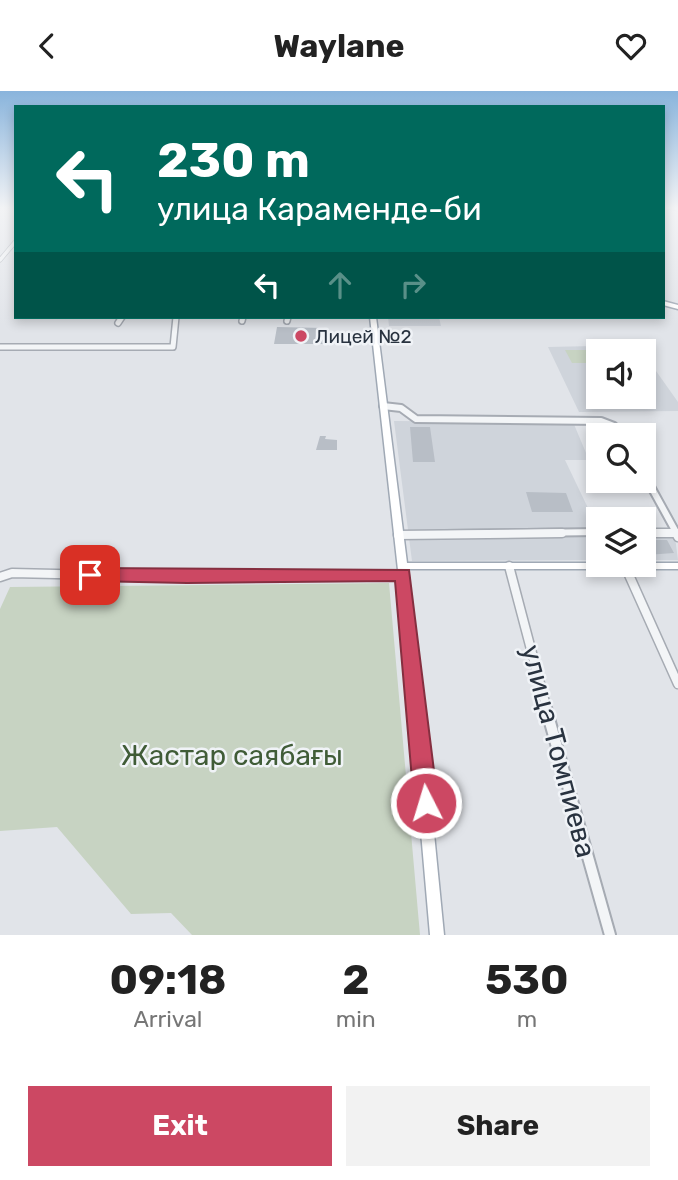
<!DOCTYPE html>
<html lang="en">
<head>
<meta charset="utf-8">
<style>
	:root { --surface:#fff; --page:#f2f2f2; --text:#222; --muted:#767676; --accent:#cc4863 }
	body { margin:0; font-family:Rubik,sans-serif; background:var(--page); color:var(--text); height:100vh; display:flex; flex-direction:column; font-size:26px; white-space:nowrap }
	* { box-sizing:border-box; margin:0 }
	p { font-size:23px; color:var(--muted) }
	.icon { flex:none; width:38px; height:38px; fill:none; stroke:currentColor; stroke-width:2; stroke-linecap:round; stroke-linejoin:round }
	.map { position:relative; height:844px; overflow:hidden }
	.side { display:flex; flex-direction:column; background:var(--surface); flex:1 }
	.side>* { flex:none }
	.banner { position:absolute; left:14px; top:14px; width:651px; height:214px; border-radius:0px; box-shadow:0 4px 10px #0003; background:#00695c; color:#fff; overflow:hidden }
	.tools { position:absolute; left:586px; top:248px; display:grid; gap:14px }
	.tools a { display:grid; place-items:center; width:70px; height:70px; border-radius:0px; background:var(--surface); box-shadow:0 4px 10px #0003; font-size:35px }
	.pin { position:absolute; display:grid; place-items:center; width:60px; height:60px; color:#fff; margin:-30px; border-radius:14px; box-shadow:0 4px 10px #0006 }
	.me { position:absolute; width:77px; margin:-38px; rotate:355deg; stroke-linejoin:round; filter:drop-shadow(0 0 5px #0008) }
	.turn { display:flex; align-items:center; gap:24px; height:147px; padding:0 28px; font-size:32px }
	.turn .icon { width:91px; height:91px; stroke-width:2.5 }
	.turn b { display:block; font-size:49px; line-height:60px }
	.lanes { display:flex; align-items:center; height:66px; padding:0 28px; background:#0003; justify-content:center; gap:35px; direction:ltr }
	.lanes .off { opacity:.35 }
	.eta { display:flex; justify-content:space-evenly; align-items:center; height:119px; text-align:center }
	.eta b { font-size:42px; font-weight:700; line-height:49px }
	.action { display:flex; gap:14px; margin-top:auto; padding:14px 28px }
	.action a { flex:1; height:80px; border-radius:0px; background:var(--accent); color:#fff; font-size:28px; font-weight:700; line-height:80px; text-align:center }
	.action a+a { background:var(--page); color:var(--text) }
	header { display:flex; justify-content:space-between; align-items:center; height:91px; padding:0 28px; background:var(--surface); font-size:32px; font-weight:700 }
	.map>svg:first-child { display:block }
</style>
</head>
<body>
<header><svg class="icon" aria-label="back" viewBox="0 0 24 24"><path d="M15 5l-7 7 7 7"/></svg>Waylane<svg class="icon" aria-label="heart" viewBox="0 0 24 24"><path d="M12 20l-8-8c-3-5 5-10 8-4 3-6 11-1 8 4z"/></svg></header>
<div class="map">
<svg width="678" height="844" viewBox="0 0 678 844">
	<rect width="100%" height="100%" fill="#e1e4e9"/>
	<!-- built -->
	<path fill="#cfd4db" d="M388 226H439L441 235H389Z
		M638 254 643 261H598V306H644V263L678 311V320L579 321 548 256Z
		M394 330 573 331 589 369H565L598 438V469L412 470Z
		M644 439 675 446 678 469H644Z"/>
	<!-- green -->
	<path fill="#c7d3c2" d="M565 259H626L628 261H598V272H572Z
		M389 492 420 844H192L171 822 131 823 57 736 0 740V518L10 496Z"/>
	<!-- building -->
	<path fill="#b8bec6" d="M277 236 325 237 324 253H274Z
		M410 336H430L435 371H413Z
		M320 345H326L325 348 337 349V359H316Z
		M526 401 566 402 573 421H532Z
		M649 449H667L674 462 646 464 644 455H652Z"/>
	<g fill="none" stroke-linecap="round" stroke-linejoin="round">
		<defs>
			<path id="minor-far4" d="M667 116 678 118
				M0 169 16 150"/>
			<path id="minor-far3" d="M242 230 243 226
				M287 230 288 226
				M118 232 122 226
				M0 256H173L176 226"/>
			<path id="minor-far2" d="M383 315 401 317 416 328 601 330 614 335 622 345
				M644 383 677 443
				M644 442H676
				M446 443 598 441"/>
			<path id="minor-far1" d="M644 442H676
				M676 442 678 446
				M398 444 562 442
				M509 475 547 619
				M625 475 678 593
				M0 486 12 482 187 486 403 484"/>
			<path id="minor" d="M546 617 610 844"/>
			<path id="major" d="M663 210 678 214V218L663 214Z
				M370 226H376L407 472H598V474H644V472H678V478H408L444 844H430L399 488Z"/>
		</defs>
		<!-- minor-far4 casing -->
		<use href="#minor-far4" stroke="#a6abb3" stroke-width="5"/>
		<!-- minor-far3 casing -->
		<use href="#minor-far3" stroke="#a6abb3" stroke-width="8"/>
		<!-- minor-far2 casing -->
		<use href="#minor-far2" stroke="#a6abb3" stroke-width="10"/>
		<!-- minor-far1 casing -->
		<use href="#minor-far1" stroke="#a6abb3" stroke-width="11"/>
		<!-- minor casing -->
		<use href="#minor" stroke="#a6abb3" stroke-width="14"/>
		<!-- major casing -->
		<use href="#major" stroke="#a0a9b5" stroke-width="3"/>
		<!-- minor-far4 -->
		<use href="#minor-far4" stroke="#f3f5f7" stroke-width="3.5"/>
		<!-- minor-far3 -->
		<use href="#minor-far3" stroke="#f3f5f7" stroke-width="5"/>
		<!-- minor-far2 -->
		<use href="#minor-far2" stroke="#f3f5f7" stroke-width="6"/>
		<!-- minor-far1 -->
		<use href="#minor-far1" stroke="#f3f5f7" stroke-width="8"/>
		<!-- minor -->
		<use href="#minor" stroke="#f3f5f7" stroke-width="10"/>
		<!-- major -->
		<use href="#major" fill="#fff" fill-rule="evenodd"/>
	</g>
	<!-- sky -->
	<linearGradient id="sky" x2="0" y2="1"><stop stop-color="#89b4dc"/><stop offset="0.5" stop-color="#f2f3f5"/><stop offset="1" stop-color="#f2f3f5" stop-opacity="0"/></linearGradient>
	<rect width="678" height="234" fill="url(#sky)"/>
	<!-- route -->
	<path fill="#cc4863" stroke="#852f40" stroke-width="2" d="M90 477 409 479 438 712 434 720 426 724 417 720 414 712 395 490 187 492 90 490 83 488 81 484 83 479Z"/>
	<!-- markers -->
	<circle fill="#cc4863" stroke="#f0f3f7" stroke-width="2.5" cx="301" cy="245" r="7"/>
	<g text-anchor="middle" stroke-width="5" stroke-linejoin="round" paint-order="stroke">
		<!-- far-poi labels -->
		<g font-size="19" fill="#293340" stroke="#f0f3f7" text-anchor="start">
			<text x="315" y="252">Лицей №2</text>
		</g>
		<!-- near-street labels -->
		<g font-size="28" fill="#293340" stroke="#f0f3f7">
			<text transform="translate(559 660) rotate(75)" y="10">улица Томпиева</text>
		</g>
		<!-- near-park labels -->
		<g font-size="28" fill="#405c37" stroke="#f0f3f7">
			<text x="232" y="674">Жастар саябағы</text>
		</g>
	</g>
</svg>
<div class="tools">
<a><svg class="icon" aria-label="sound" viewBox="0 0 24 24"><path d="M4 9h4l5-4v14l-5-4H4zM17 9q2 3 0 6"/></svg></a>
<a><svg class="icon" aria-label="search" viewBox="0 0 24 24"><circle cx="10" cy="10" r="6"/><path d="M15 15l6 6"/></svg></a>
<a><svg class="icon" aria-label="layers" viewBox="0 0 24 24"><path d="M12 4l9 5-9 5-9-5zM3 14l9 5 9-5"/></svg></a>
</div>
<div class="pin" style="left:90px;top:484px;background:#d93025"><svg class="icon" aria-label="arrive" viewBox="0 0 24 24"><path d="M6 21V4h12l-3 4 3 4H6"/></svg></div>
<svg class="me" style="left:426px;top:712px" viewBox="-20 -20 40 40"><circle r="17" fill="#cc4863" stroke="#fff" stroke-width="3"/><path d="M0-11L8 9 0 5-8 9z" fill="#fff"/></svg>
<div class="banner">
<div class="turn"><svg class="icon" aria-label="left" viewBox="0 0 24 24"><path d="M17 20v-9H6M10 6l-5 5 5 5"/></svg><div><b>230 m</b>улица Караменде-би</div></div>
<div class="lanes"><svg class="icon" aria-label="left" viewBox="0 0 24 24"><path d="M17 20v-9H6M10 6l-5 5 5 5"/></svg><svg class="icon off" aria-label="ahead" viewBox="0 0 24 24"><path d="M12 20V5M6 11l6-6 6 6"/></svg><svg class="icon off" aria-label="right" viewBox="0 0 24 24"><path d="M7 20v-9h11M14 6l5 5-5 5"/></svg></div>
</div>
</div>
<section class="side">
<div class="eta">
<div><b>09:18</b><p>Arrival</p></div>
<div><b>2</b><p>min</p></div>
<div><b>530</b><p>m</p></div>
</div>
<div class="action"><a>Exit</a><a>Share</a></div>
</section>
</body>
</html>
